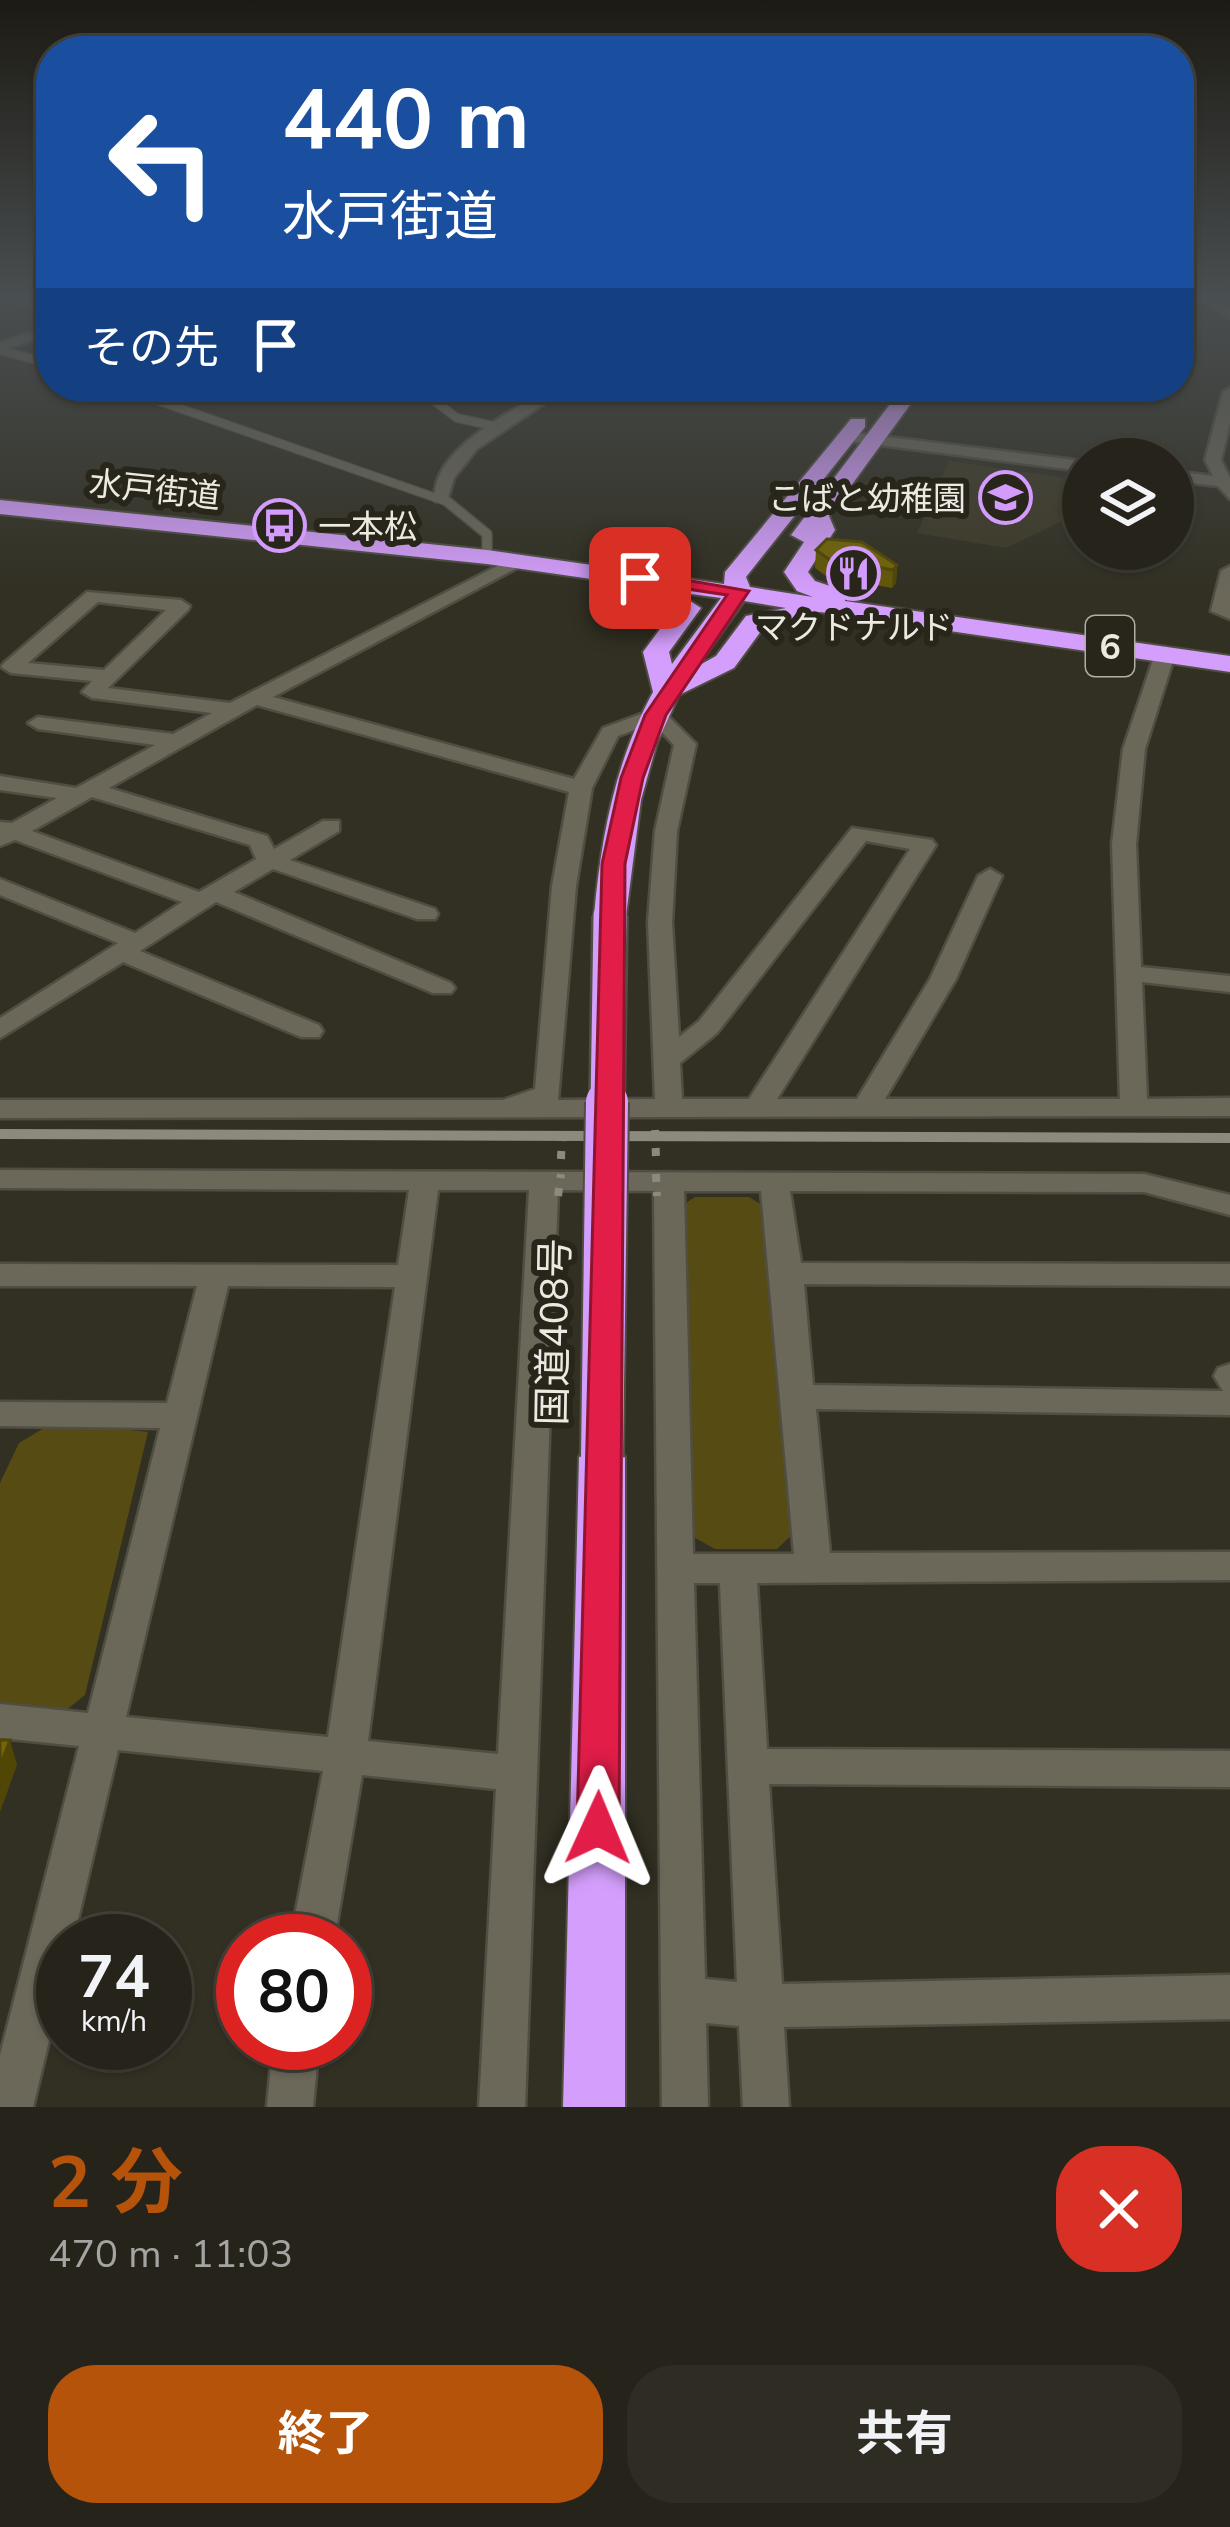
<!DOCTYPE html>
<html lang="ja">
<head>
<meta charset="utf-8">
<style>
	:root { --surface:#26241a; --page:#2e2c23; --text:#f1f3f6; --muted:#a4a4a2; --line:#424139; --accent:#b45309 }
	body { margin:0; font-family:"Nunito Sans","Noto Sans JP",sans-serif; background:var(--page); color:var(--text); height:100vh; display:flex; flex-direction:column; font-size:45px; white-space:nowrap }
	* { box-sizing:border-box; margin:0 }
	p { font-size:39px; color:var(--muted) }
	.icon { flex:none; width:66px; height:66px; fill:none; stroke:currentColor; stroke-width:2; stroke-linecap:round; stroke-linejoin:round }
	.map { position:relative; height:2107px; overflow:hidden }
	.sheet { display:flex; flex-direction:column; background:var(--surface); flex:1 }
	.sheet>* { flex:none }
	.guide { position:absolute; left:36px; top:36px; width:1158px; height:366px; border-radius:48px; box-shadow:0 3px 9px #0004,0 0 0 3px var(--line); background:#1a4fa0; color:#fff; overflow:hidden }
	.tools { position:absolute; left:1062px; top:438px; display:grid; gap:24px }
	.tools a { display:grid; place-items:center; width:132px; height:132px; border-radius:50%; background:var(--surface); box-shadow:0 3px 9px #0004,0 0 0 3px var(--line); font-size:60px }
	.speed { position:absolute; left:36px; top:1914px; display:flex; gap:24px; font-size:60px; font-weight:700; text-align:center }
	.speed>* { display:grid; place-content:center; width:156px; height:156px; border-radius:50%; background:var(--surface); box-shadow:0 3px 9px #0004,0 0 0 3px var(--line); line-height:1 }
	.speed small { font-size:30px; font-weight:400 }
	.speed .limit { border:18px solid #d22; background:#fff; color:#111 }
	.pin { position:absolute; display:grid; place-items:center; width:102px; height:102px; color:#fff; margin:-51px; border-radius:24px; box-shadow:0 6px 18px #0006 }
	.me { position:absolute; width:132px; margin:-66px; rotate:1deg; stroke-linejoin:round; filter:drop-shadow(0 0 9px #0008) }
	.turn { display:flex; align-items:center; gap:42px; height:252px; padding:0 48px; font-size:54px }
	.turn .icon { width:156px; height:156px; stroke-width:2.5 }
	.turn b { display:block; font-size:84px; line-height:102px }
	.then { display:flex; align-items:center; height:114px; padding:0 48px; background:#0003; gap:24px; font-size:45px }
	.round { display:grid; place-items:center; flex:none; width:126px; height:126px; border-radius:48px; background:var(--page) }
	.headline { display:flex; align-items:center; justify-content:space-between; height:204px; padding:0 48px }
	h1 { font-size:72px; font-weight:700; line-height:90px; color:var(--accent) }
	.primary-button { display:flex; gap:24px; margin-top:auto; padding:24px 48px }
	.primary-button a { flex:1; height:138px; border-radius:48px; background:var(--accent); color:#fff; font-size:48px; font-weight:700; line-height:138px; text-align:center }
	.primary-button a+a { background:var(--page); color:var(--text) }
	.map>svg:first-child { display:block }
</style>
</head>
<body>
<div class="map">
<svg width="1230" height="2107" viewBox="0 0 1230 2107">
	<rect width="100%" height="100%" fill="#323023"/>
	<!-- built -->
	<path fill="#3e3a27" d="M949 461 1081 480 1073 516 1006 548 917 533Z"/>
	<!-- green -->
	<path fill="#564c13" d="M695 1197H749L770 1210 800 1527 777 1549H715L690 1535 674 1211Z
		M54 1422 148 1432 85 1695 60 1715 0 1707V1483L19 1443Z"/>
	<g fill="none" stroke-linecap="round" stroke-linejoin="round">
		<defs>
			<path id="lane-far1" d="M0 350 51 364
				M119 387 448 502
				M416 387 457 418 498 427"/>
			<path id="lane" d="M444 499 487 534V557"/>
			<path id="street" d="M10 297 51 302V310L11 300Z
				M1197 297H1212L1230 308V318Z
				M51 327V335L0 350V342Z
				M552 387H569L477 449 454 478 447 501H435C429 449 515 410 552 387Z
				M1230 388V423L1221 460 1230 478V499L1218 486 1173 481V471L1213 476 1205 460 1223 392Z
				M847 432 1083 461V471L841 440V434Z
				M515 557 530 561 273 697 574 779 603 728 649 711H663L696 744 677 831 672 922 679 1037 699 1021 852 828 932 840 936 845 777 1099H857L930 979 978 876 990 869 1002 876 956 979 885 1099H1120L1112 844 1123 749 1155 654 1172 650 1175 654 1145 749 1136 844 1141 967 1230 976V992L1142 982 1147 1099 1230 1098V1116L0 1118V1100H503L535 1089 552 886 569 792 257 705 109 788 267 836 274 849 323 821H339V831L290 860 435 909 438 914 435 919H417L273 869 234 892 451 983 455 988 451 993H433L216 902 140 951 319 1025 323 1031 319 1037H301L123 962 0 1038V1018L118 943 0 895V879L135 933 182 902 15 840 0 846V822L12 823 57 798 0 790V776L76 788 155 745 38 729 28 723 38 717 173 734 212 713 92 698 82 692 92 681 11 673 1 667 4 663 87 592 181 600 190 606 188 610 108 688 230 703ZM98 602 166 610 104 670 28 663ZM653 723 674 745 655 831 648 922 655 1099 558 1100 576 886 592 788 618 736ZM92 797 250 845 256 859 199 892 32 831ZM866 841 910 849 749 1099H682L680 1063 717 1033Z
				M1230 566V619L1211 611 1221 571Z
				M0 1170 1144 1174 1230 1195V1215L1144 1192 790 1191 801 1263 1230 1264V1286L804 1284 813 1385 1223 1391 1214 1376 1218 1368 1230 1364V1415L816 1409 830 1553 1230 1552V1580L757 1583 767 1749 1230 1751V1787L769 1784 782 1984 1230 1975V2019L784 2027 789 2107H743L739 2026 706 2023 708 2107H662L654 1191 558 1190 525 2107H479L496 1789 362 1775 334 1941H290L323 1771 118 1750 73 1941H63V1982L33 2107H0V2055L79 1746 0 1738V1704L88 1713 160 1428 0 1426V1402L167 1403 197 1286H0V1264L398 1265 409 1190 0 1188ZM438 1190H529L498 1754 368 1741ZM684 1191H761L794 1554H693ZM228 1286 395 1287 328 1737 126 1717ZM694 1583H720L737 1982 705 1979Z
				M273 2043H319L313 2107H267Z"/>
			<path id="highway" d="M903 387H923L829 516 835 530 808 572 815 581 845 591V601L1230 656V672L820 612 764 627 734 668 679 695 657 743 641 800 626 916 610 926 594 916C601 837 615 762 653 692L643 652 674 610 642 593 640 586 487 564 0 514V500L487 550 724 584 725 572 851 419H865V427L746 577 750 587 813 597 797 591 784 572 804 542 791 535ZM676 592 721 598 672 664 669 652 701 608ZM744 601 786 608 746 616 716 656 698 666Z
				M602 1440 618 1445 625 1457V2107H563L579 1457 586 1445Z"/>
		</defs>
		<!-- lane-far1 casing -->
		<use href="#lane-far1" stroke="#504e43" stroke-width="10"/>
		<!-- lane casing -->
		<use href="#lane" stroke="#504e43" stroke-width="12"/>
		<!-- street casing -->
		<use href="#street" stroke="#504e43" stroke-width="5"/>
		<!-- highway casing -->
		<use href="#highway" stroke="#504e43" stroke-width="4"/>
		<!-- path -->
		<path stroke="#8c8a7f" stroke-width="8" stroke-dasharray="8 10" stroke-linecap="butt" d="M655 1130 656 1158
			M561 1159 562 1130"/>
		<!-- lane-far1 -->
		<use href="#lane-far1" stroke="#6b685a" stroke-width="8"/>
		<!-- lane -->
		<use href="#lane" stroke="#6b685a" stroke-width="9"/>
		<!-- street -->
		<use href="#street" fill="#6b685a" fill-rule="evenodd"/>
		<!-- highway -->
		<use href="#highway" fill="#d49efc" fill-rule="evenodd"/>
		<!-- rail -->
		<path stroke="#8c8a7f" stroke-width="10" d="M0 1134 1230 1138"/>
		<defs>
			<path id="highway-bridge-far1" d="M607 1105 610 916"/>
			<path id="highway-bridge" d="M602 1457 607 1102"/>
		</defs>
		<!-- highway-bridge-far1 casing -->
		<use href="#highway-bridge-far1" stroke="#504e43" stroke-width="38" stroke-linecap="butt"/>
		<!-- highway-bridge casing -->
		<use href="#highway-bridge" stroke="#504e43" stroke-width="46" stroke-linecap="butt"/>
		<!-- path-bridge -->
		<path stroke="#8c8a7f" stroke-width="8" stroke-dasharray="8 10" stroke-linecap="butt" d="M656 1174 657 1196
			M558 1196 561 1174"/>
		<!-- highway-bridge-far1 -->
		<use href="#highway-bridge-far1" stroke="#d49efc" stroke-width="33"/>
		<!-- highway-bridge -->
		<use href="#highway-bridge" stroke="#d49efc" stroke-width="42"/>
	</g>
	<!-- wall -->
	<path fill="#635707" d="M823 387H858L855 390Z
		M816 550 897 565 896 583 892 588 860 582 840 586 815 568Z"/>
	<!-- shaded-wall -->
	<path fill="#504706" d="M861 564 860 582 840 586 841 568Z
		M897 565 896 583 892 588 893 570Z
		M10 1740 17 1765 0 1812V1766Z"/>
	<!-- building -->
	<path fill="#736508" stroke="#504706" stroke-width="3" d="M827 539 862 542 897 565 893 570 861 564 841 568 816 550Z
		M0 1740H10L0 1766Z"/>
	<!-- sky -->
	<linearGradient id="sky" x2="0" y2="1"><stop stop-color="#1c1a13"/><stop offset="0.5" stop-color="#494e50"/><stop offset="1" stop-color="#494e50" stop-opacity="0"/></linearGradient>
	<rect width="1230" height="592" fill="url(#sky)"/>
	<!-- route -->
	<path fill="#e11d48" stroke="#92132f" stroke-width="3" d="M640 572 749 591 666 715 643 778 625 864 619 1828 612 1842 598 1847 583 1842 577 1828 602 864 621 778 645 715 727 595 634 581 631 578Z"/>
	<!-- icons -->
	<defs>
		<symbol id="school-ring" viewBox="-11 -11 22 22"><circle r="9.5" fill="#28261a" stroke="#d39cfc" stroke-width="1.5"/><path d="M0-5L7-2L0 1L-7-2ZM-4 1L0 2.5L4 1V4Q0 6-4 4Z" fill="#d39cfc"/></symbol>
		<symbol id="bus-ring" viewBox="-11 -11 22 22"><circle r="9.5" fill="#28261a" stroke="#d39cfc" stroke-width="1.5"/><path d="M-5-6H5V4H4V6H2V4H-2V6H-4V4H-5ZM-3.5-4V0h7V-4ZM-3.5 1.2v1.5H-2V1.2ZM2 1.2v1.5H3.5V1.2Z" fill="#d39cfc"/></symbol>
		<symbol id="restaurant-ring" viewBox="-11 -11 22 22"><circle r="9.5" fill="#28261a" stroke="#d39cfc" stroke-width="1.5"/><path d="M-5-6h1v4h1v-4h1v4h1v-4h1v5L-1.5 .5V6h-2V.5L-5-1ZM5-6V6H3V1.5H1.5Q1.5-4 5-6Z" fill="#d39cfc"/></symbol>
	</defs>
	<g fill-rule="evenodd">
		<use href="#school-ring" x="976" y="468" width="59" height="59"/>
		<use href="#bus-ring" x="250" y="496" width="59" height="59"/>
		<use href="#restaurant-ring" x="824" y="544" width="59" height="59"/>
	</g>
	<g text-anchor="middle" stroke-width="12" stroke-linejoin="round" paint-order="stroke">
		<!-- far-street labels -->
		<g font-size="33" fill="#ebe9e1" stroke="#28261a">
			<text transform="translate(155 489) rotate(6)" y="12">水戸街道</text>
		</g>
		<!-- far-poi labels -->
		<g font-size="33" fill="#ebe9e1" stroke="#28261a" text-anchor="end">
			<text x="966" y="510">こばと幼稚園</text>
			<text x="318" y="538" text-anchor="start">一本松</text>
			<text x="854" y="639" text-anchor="middle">マクドナルド</text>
		</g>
		<!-- shield labels -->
		<rect fill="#28261a" stroke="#b0aea5" stroke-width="3" x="1086" y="616" width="48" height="60" rx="9"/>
		<g font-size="36" font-weight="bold" fill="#ebe9e1">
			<text x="1110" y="659">6</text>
		</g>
		<!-- street labels -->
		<g font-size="39" fill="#ebe9e1" stroke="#28261a">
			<text transform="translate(553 1332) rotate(-89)" y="14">国道408号</text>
		</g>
	</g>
</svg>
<div class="tools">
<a><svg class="icon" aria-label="layers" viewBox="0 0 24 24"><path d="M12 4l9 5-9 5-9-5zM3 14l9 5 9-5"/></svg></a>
</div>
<div class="speed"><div>74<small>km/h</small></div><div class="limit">80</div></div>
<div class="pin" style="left:640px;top:578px;background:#d93025"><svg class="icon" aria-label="arrive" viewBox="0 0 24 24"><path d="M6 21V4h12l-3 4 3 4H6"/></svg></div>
<svg class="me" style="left:598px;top:1828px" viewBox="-20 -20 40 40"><path d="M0-17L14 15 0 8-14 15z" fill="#e11d48" stroke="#fff" stroke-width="4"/></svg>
<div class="guide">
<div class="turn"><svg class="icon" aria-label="left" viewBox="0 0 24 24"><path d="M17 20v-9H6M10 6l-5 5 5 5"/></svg><div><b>440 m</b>水戸街道</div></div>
<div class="then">その先<svg class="icon" aria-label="arrive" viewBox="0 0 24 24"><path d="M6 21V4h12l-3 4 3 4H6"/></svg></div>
</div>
</div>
<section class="sheet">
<div class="headline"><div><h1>2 分</h1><p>470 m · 11:03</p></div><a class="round" style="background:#d93025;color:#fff"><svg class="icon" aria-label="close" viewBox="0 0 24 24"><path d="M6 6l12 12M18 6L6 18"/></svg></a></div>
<div class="primary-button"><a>終了</a><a>共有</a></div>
</section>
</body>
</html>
